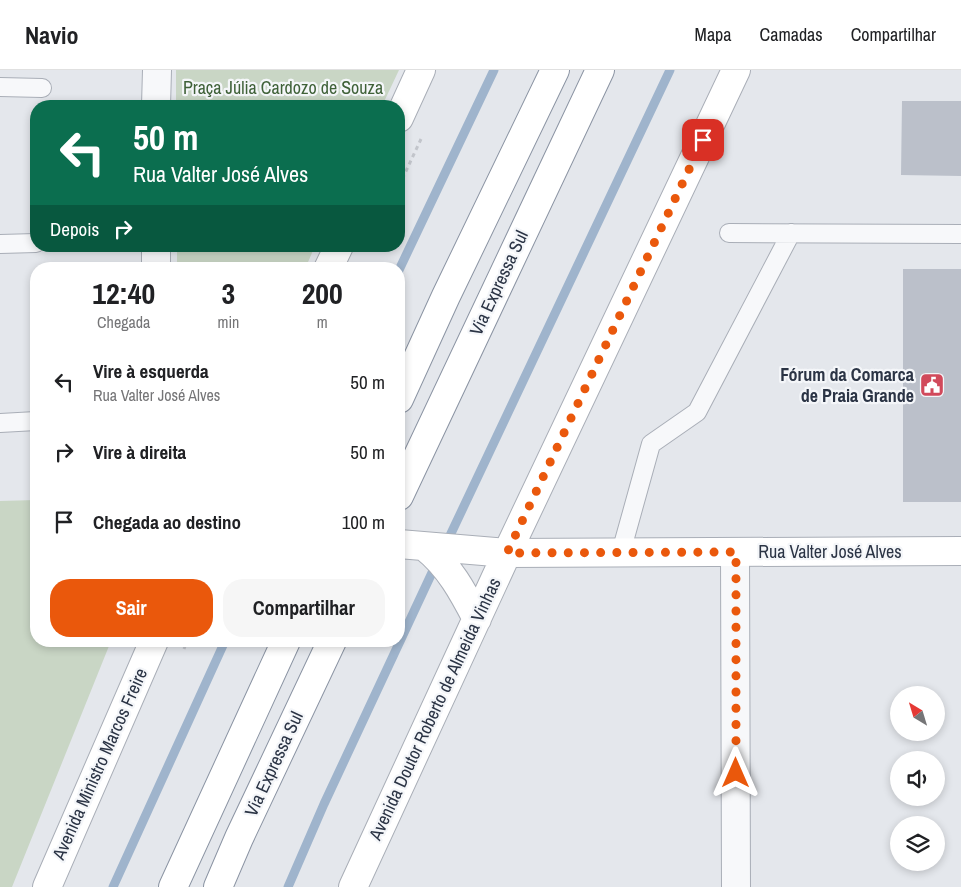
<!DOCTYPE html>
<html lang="pt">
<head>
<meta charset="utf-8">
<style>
	:root { --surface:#fff; --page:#f6f6f6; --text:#202124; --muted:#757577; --line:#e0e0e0; --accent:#ea580c }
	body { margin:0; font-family:"Archivo Narrow",sans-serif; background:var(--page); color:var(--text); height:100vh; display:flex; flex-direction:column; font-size:19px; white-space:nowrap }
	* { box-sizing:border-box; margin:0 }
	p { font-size:16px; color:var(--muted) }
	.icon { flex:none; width:28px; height:28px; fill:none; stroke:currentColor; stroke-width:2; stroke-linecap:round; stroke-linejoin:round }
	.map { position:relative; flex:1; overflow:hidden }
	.sheet { position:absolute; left:30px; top:192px; width:375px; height:385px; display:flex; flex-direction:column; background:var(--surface); border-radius:20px; box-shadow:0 2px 8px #0003 }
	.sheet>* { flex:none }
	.guide { position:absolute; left:30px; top:30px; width:375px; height:152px; border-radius:20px; box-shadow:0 2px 8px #0003; background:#0b6e4f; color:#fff; overflow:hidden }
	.needle { width:32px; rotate:322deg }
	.buttons { position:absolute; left:890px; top:616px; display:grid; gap:10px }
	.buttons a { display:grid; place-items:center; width:55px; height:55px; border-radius:50%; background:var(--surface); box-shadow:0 2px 8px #0003; font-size:25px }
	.pin { position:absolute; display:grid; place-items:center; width:42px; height:42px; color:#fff; margin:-21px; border-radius:10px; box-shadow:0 2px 8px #0006 }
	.me { position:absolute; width:55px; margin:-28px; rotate:0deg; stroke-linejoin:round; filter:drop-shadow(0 0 4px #0008) }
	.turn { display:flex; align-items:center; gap:18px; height:105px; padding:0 20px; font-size:22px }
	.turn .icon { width:65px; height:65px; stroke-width:2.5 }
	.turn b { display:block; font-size:35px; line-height:42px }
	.then { display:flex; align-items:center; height:48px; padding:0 20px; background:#0003; gap:10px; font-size:19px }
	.eta { display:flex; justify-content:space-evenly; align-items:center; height:85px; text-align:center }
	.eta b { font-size:30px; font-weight:700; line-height:35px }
	.button { display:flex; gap:10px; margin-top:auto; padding:10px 20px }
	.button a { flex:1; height:58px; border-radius:20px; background:var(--accent); color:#fff; font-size:20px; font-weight:700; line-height:58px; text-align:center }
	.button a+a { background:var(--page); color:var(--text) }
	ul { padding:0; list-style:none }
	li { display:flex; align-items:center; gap:15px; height:70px; padding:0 20px }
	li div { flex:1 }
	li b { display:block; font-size:19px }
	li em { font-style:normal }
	header { display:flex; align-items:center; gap:30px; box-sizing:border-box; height:70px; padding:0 25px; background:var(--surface); border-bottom:1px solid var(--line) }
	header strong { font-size:24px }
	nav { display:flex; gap:28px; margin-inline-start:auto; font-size:18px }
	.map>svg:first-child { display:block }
</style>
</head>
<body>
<header>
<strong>Navio</strong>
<nav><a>Mapa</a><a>Camadas</a><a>Compartilhar</a></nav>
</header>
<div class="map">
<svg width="961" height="817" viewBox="0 0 961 817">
	<rect width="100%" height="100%" fill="#e4e7ec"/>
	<!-- green -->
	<path fill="#c9d6c5" d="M176 0H399L382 36H176Z
		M177 176H315L305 199H177Z
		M36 430V571H111L12 817H0V431Z"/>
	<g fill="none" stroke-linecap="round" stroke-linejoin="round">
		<!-- stream -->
		<path stroke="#9fb4cc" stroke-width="9" d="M399 200 494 0
			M446 474 670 0
			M113 817 225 571
			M288 817 324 734 437 492"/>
	</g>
	<!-- building -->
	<path fill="#bbc0ca" d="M902 31H961V106L901 105Z
		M903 199H961V432H903Z"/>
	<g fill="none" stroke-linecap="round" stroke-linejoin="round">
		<defs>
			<path id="service" d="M0 17 42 18
				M729 163 961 164
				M0 174 36 173
				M0 353 36 351
				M621 482 651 374 697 342 791 163"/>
			<path id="minor" d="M156 36 157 0
				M156 199V176
				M735 482 736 817"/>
			<path id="secondary" d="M399 48 421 0
				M328 199 339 176
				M399 474 507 483 961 481
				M425 477C449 496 463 522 477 549
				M47 817 154 571
				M353 817 507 483 736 0"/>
			<path id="motorway" d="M399 329 446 226 555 0
				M399 426 600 0
				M173 817 286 571
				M218 817 239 768 332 571"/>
		</defs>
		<!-- service casing -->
		<use href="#service" stroke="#a9aeb7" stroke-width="20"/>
		<!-- minor casing -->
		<use href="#minor" stroke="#a9aeb7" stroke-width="30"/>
		<!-- secondary casing -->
		<use href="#secondary" stroke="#a9aeb7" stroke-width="30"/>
		<!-- motorway casing -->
		<use href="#motorway" stroke="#8b94a3" stroke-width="30"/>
		<!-- path -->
		<path stroke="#c2c5cb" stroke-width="3" stroke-dasharray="4 4" stroke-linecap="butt" d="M399 116 421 69
			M184 579 187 571"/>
		<!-- service -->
		<use href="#service" stroke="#f7f8fa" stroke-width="18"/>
		<!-- minor -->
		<use href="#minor" stroke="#f7f8fa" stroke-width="28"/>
		<!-- secondary -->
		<use href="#secondary" stroke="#fff" stroke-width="28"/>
		<!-- motorway -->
		<use href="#motorway" stroke="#fff" stroke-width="28"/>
	</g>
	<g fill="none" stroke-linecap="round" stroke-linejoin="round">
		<!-- route -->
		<path stroke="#ea580c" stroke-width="9" stroke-dasharray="0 16.2" d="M703 70 507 483 736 482V703"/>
	</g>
	<!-- icons -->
	<defs>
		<symbol id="civic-square" viewBox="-11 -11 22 22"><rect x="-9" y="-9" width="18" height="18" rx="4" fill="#d1495b" stroke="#f4f6f9"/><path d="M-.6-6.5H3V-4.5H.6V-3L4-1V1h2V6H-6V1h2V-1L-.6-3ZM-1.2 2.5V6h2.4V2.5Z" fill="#fff"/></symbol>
	</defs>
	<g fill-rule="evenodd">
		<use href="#civic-square" x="918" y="301" width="28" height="28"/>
	</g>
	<g text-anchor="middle" stroke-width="4.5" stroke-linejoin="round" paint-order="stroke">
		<!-- park labels -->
		<g font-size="18" fill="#3f6138" stroke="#f4f6f9">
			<text x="283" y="24">Praça Júlia Cardozo de Souza</text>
		</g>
		<!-- street labels -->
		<g font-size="18" fill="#2b3445" stroke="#f4f6f9">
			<text transform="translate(499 213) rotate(-65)" y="6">Via Expressa Sul</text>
			<text x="830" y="488">Rua Valter José Alves</text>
			<text transform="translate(435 639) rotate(-65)" y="6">Avenida Doutor Roberto de Almeida Vinhas</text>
			<text transform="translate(100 694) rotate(-66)" y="6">Avenida Ministro Marcos Freire</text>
			<text transform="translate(274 694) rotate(-65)" y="6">Via Expressa Sul</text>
		</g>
		<!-- poi labels -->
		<g font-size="18" font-weight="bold" fill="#2b3445" stroke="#f4f6f9" text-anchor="end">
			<text x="914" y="311">Fórum da Comarca<tspan x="914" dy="21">de Praia Grande</tspan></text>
		</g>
	</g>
</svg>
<div class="buttons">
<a><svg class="needle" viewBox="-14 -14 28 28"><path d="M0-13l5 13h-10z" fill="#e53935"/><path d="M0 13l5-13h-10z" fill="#757577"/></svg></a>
<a><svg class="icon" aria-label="sound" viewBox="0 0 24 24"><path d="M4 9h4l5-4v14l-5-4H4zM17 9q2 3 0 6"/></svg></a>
<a><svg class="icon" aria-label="layers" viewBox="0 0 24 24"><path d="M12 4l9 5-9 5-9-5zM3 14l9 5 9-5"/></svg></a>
</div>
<div class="pin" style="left:703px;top:70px;background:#d93025"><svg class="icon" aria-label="arrive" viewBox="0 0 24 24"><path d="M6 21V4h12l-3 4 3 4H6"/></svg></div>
<svg class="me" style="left:736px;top:703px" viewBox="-20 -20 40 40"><path d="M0-17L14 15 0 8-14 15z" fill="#ea580c" stroke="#fff" stroke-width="4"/></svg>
<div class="guide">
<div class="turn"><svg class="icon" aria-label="left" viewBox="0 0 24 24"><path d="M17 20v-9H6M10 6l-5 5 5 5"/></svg><div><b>50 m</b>Rua Valter José Alves</div></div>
<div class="then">Depois<svg class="icon" aria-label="right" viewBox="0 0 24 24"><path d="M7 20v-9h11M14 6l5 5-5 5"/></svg></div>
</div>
<section class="sheet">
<div class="eta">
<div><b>12:40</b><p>Chegada</p></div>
<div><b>3</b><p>min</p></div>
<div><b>200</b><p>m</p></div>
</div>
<ul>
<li><svg class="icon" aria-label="left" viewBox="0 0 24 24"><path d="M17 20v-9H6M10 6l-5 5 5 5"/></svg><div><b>Vire à esquerda</b><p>Rua Valter José Alves</p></div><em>50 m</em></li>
<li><svg class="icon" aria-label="right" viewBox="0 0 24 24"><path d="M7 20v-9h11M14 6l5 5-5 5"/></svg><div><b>Vire à direita</b></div><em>50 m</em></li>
<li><svg class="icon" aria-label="arrive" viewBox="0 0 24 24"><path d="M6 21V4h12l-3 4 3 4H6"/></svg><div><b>Chegada ao destino</b></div><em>100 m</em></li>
</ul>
<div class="button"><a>Sair</a><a>Compartilhar</a></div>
</section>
</div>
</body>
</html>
